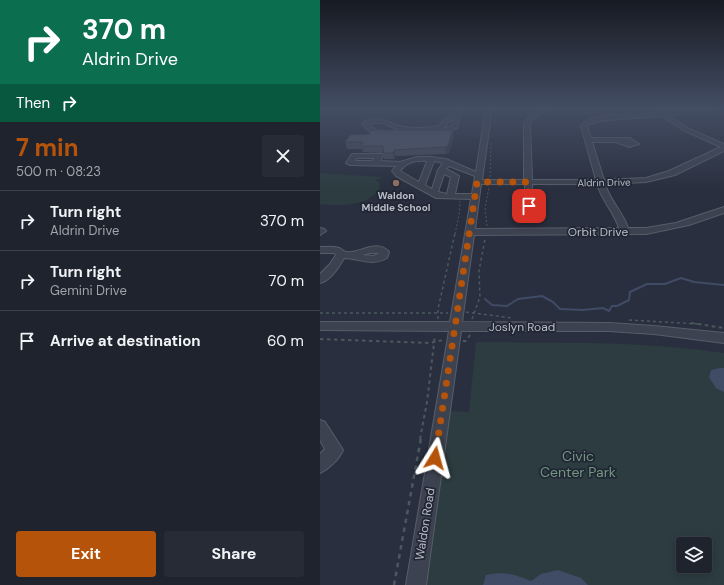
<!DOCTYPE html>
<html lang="en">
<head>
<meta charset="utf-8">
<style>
	:root { --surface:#1f232e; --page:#272b36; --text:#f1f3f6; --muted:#a1a4aa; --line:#3c404a; --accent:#b45309 }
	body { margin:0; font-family:"DM Sans",sans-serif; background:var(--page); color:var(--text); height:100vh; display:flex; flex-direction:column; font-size:15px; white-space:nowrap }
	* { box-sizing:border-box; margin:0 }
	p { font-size:13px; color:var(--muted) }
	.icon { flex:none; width:22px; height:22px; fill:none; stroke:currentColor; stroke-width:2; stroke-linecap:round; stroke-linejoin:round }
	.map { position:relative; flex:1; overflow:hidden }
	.drawer { display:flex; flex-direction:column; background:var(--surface); width:320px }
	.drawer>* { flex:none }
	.banner { background:#0b6e4f; color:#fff; overflow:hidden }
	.tools { position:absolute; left:356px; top:537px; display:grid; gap:8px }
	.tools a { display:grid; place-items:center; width:36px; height:36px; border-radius:4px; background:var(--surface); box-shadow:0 2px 10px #0003,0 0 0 1px var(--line); font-size:20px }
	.pin { position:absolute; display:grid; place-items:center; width:34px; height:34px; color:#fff; margin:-17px; border-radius:8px; box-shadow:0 2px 6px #0006 }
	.me { position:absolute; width:44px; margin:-22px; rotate:8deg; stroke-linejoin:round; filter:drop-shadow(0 0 3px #0008) }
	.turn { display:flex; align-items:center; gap:14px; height:84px; padding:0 16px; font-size:18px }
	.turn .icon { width:52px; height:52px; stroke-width:2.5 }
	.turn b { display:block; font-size:28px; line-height:34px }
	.then { display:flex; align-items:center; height:38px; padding:0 16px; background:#0003; gap:8px; font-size:15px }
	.round { display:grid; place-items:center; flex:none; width:42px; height:42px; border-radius:4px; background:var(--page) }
	.overview { display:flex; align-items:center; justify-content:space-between; height:68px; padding:0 16px }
	h1 { font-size:24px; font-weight:700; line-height:30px; color:var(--accent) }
	.button { display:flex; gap:8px; margin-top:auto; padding:8px 16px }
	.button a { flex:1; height:46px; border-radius:4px; background:var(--accent); color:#fff; font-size:16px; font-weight:700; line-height:46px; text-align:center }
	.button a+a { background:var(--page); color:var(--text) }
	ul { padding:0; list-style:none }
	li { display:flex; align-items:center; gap:12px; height:60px; padding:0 16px; border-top:1px solid var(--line) }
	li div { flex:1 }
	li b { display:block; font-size:15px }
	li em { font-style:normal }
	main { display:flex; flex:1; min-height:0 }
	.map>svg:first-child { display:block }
</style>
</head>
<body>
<main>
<section class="drawer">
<div class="banner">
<div class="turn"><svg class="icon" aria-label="right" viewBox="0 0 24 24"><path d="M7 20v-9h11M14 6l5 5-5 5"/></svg><div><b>370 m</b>Aldrin Drive</div></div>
<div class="then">Then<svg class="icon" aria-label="right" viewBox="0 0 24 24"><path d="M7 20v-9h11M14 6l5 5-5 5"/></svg></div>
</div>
<div class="overview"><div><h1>7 min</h1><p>500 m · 08:23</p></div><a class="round"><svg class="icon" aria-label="close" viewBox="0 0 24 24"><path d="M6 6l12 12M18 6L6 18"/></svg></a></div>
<ul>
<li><svg class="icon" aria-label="right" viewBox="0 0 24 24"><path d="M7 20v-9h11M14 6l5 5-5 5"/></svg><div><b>Turn right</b><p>Aldrin Drive</p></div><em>370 m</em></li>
<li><svg class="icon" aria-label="right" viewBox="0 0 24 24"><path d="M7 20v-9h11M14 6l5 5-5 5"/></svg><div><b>Turn right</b><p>Gemini Drive</p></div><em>70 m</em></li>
<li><svg class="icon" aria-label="arrive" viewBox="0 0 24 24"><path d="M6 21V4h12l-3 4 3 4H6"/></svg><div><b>Arrive at destination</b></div><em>60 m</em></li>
</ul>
<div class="button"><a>Exit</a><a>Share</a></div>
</section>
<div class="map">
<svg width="404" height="585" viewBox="0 0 404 585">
	<rect width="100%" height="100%" fill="#292f3e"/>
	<!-- green -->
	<path fill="#2c3c40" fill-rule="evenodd" d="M0 173 61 177 59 179H55L59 183 60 188C49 207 19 206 0 204Z
		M156 342C239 343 322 341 404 353V585H104L129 411 149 412ZM363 544H385V566H363Z"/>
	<!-- water -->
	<path fill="#404b66" d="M400 368H404V392L396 388 389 377 391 370Z
		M238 570 261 578 268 585H163L166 575C184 571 194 574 211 581L221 574Z"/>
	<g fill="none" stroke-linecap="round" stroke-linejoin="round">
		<!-- stream -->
		<path stroke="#404b66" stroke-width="2" d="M165 299 172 305 187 306 198 299 222 296 233 302 240 309 263 310 283 308 289 311 292 306H297L309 300 310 292 327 284H345L361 278 374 282 404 285"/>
		<defs>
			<path id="minor" d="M136 108H142L137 128 114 135 111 133 116 131C105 132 94 133 84 131 72 129 61 118 48 125L56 130 68 133C60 138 47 132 42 124 56 111 69 125 84 127 95 129 107 128 119 126L125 119 135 115ZM134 119 132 126 123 129 129 121Z
				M166 108H172L162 180H204V123C210 115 218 108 229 108L214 118 210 123 212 180H276L261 126C275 107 321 121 341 111L344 113 377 108H395L349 115 367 128 404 144V151L355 175 326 182 285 184C290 201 303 212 308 228H326L356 223 404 207V213L369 225 326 234 154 235 142 322 289 323 334 326 404 333V343L334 334 289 331H141L106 585H86L129 331 0 330V322H130L151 199 116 198 76 176 72 171 76 166 30 165 26 163 32 154H62L63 156 60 161 80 162 97 157H111L126 159 156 172ZM342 116 363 130 401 147 349 171 326 178 284 180 272 142H296L309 147 319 144 310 138H271L267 126C273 118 328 118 342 116ZM37 158H54L52 161H35ZM107 161 99 182 80 171C86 162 97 160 107 161ZM114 161 123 163 118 170 112 189 105 185ZM129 166 155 176 152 194H135L139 176 126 169ZM124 174 131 177 127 194 118 192ZM161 184H205V206L209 209 213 206 212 184H277C282 201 294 212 299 228L155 229Z
				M0 228 4 229 6 231 0 235Z
				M0 247C6 247 13 246 19 248 22 249 24 252 27 252 39 254 57 238 69 252L67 258C51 267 39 258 24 258 19 267 10 281 0 283V274L10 264 16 255 14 253H0ZM50 253H59L54 256 42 255Z
				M0 420 5 422 23 450C19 459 9 469 0 473V454L5 449 0 440Z"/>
		</defs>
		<!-- minor casing -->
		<use href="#minor" stroke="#575d69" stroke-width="2"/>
		<!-- path-far3 -->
		<path stroke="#4b595e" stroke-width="1" stroke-dasharray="2 2" stroke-linecap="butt" d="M0 112 10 117
			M174 126 177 112 176 108
			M170 177 171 143
			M167 226 165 208 169 187
			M135 234 139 215 140 201"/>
		<!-- path-far2 -->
		<path stroke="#4b595e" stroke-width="1.5" stroke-dasharray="3 3" stroke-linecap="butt" d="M146 312 192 318
			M0 313H128
			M118 319V309L135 233
			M152 319 160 297 159 271 165 239
			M309 320 378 324"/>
		<!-- path-far1 -->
		<path stroke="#4b595e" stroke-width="2" stroke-dasharray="3.5 3.5" stroke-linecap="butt" d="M371 323 404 328
			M0 339 109 343 124 340
			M143 341H146L150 335
			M100 439 107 402 115 335"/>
		<!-- path -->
		<path stroke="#4b595e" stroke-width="2.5" stroke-dasharray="4.5 4.5" stroke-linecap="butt" d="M74 585 101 438"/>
		<!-- minor -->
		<use href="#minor" fill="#3c424f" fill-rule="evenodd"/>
	</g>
	<!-- wall -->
	<path fill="#444a59" d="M134 136 129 153 126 154 76 156 74 159H64L63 153 43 152 42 149H27L25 142Z"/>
	<!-- shaded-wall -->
	<path fill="#373c48" d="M133 130 134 136 129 153 126 154 125 147Z
		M74 150 76 156 74 159 73 153Z"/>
	<!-- building -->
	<path fill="#4f5667" stroke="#373c48" d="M51 130H133L128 146 125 147 74 150 73 153H63L64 150H63V146H41L43 142H25L30 135 49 134Z"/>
	<!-- sky -->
	<linearGradient id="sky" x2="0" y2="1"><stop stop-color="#171a22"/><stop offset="0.57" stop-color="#434d63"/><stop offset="1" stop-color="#434d63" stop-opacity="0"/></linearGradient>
	<rect width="404" height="190" fill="url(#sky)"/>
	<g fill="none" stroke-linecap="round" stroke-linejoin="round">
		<!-- route -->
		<path stroke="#b45309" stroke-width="7" stroke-dasharray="0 12.6" d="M115 458 157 182H208L209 206"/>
	</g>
	<!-- markers -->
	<circle fill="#8d6e63" stroke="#212734" stroke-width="1.5" cx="76" cy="183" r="4"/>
	<g text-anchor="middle" stroke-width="3.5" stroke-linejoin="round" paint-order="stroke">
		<!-- far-street labels -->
		<g font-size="10" fill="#b9bdc9" stroke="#212734">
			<text transform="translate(284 182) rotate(-1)" y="4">Aldrin Drive</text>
		</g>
		<!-- far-poi labels -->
		<g font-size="10" font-weight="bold" fill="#b9bdc9" stroke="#212734">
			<text x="76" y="199">Waldon<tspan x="76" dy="12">Middle School</tspan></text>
		</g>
		<!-- street labels -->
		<g font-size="12" fill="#b9bdc9" stroke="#212734">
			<text x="278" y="236">Orbit Drive</text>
			<text x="202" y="331">Joslyn Road</text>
			<text transform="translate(105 524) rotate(-81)" y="4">Waldon Road</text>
		</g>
		<!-- near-park labels -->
		<g font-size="14" fill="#739780" stroke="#212734">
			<text x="258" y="461">Civic<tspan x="258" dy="16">Center Park</tspan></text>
		</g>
	</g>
</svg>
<div class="tools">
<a><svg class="icon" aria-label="layers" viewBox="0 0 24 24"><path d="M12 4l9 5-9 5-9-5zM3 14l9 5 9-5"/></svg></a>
</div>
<div class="pin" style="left:209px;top:206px;background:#d93025"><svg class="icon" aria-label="arrive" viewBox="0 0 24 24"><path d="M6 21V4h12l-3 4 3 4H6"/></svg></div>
<svg class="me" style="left:115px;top:458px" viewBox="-20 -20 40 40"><path d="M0-17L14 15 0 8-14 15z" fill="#b45309" stroke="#fff" stroke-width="4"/></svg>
</div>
</main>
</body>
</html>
